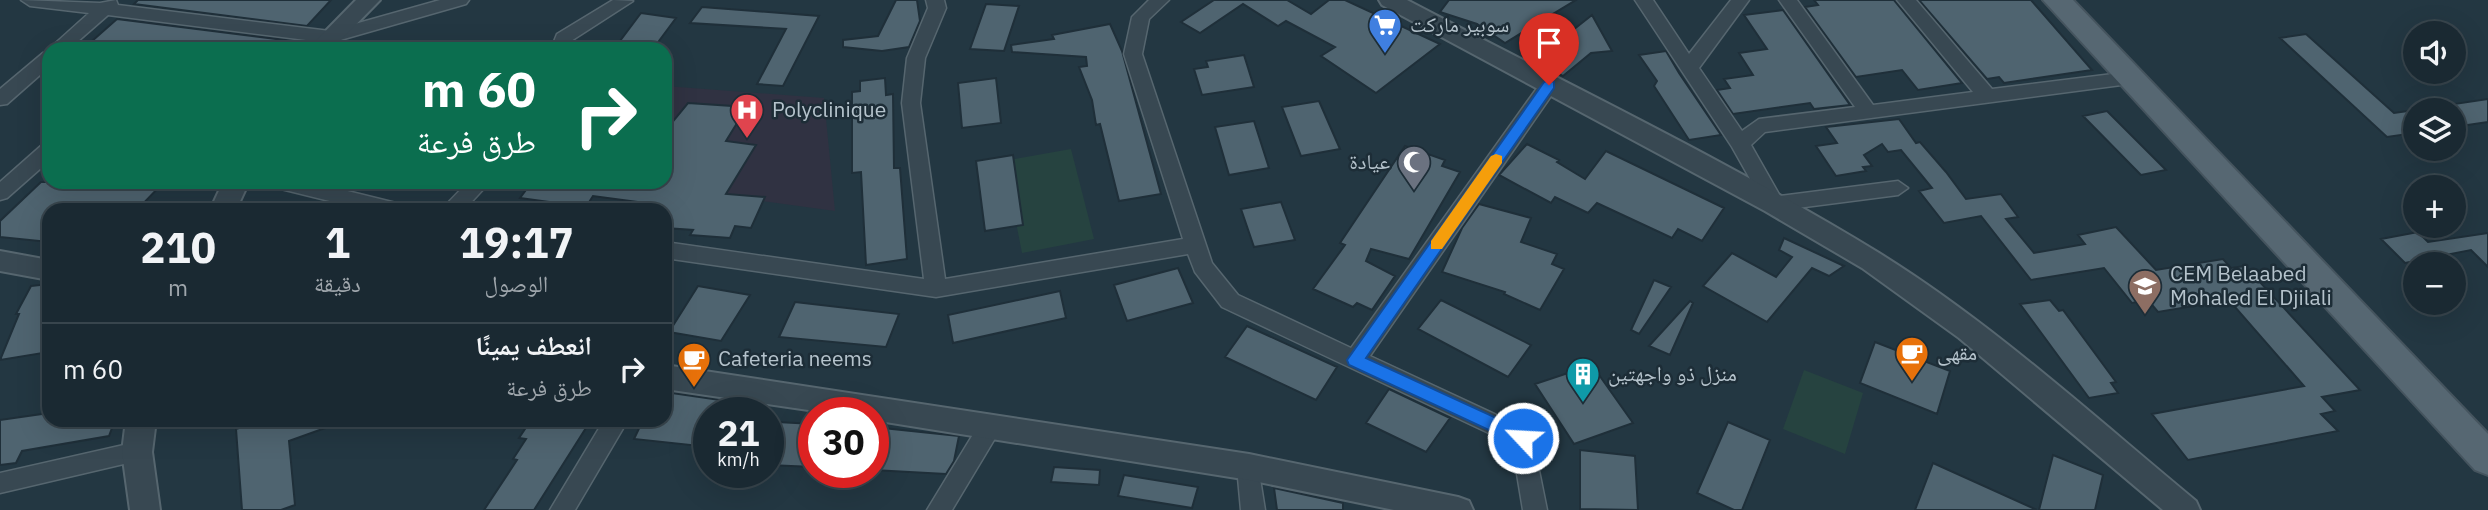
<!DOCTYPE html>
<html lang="ar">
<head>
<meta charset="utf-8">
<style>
	:root { --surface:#1a2932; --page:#23313a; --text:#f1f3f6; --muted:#9fa6ac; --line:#38454d }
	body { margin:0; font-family:"IBM Plex Sans","Noto Naskh Arabic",sans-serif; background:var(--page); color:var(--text); direction:rtl; height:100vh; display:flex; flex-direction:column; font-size:26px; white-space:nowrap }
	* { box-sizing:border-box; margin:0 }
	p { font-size:23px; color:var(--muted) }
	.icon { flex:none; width:38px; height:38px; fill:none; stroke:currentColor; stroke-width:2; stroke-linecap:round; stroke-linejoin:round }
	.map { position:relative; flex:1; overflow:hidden; direction:ltr }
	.details { position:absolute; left:42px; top:203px; width:630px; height:224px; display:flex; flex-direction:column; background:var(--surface); border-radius:21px; box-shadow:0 7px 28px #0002,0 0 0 2px var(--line); direction:rtl }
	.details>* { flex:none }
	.top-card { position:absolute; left:42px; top:42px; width:630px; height:147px; border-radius:21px; box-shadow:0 7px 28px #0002,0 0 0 2px var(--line); direction:rtl; background:#0b6e4f; color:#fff; overflow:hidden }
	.tools { position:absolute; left:2403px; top:21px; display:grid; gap:14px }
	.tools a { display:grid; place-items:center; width:63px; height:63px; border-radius:50%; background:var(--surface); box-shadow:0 7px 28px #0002,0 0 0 2px var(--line); font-size:35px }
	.speed { position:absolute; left:693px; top:397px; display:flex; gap:14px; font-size:35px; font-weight:700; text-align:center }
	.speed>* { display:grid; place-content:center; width:91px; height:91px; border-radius:50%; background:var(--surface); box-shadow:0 7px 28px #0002,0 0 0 2px var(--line); line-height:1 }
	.speed small { font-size:18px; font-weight:400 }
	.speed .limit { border:10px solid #d22; background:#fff; color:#111 }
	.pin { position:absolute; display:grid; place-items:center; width:60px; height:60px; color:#fff; margin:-72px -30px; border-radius:50% 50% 50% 0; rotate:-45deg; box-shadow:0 0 7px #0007 }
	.pin .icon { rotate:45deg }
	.me { position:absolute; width:77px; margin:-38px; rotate:295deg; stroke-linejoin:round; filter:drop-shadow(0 0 5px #0008) }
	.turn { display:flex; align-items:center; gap:24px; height:147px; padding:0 21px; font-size:32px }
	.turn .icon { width:91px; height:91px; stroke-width:2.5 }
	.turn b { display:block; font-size:49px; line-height:60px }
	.eta { display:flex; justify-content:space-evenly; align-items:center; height:119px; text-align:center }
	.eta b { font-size:42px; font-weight:700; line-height:49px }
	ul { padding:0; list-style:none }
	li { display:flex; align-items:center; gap:21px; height:91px; padding:0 21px; border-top:2px solid var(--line) }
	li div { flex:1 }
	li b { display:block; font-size:26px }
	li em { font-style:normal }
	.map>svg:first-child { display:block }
</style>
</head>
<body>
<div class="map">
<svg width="2488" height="510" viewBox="0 0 2488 510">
	<rect width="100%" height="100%" fill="#233742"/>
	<!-- medical -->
	<path fill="#303242" d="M665 86 824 98 835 211 625 182H665Z"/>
	<!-- green -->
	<path fill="#264340" d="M1071 149 1094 239 1022 253 1004 161Z
		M1804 370 1863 393 1845 454 1783 429Z"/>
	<!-- building -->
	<path fill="#4f6470" stroke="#1f2f39" stroke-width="2" d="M138 0H331L307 26 134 4Z
		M896 0H917L920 21 909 47 882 51 843 47V40L878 36Z
		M1214 0H1287L1311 14 1329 0H1345L1440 44 1376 93 1321 56 1335 47 1286 21 1278 26 1243 4 1200 33 1181 22Z
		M1449 0H1576L1505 43 1477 24 1440 12Z
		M1814 0H1894L1962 83 1918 90 1902 70 1856 77 1805 7 1818 5Z
		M1919 0H2031L2092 70 2004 83 1999 77 1987 79Z
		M986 4 1019 6 1004 51 970 49Z
		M702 7 819 16 783 86 757 84 786 29 690 23Z
		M1783 10 1850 105 1814 109 1810 103 1733 114 1717 90 1730 88 1724 79 1753 75 1739 53 1767 49 1744 15Z
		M641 13 676 18 653 49H614Z
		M1592 15 1612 51 1591 53 1563 76 1535 60Z
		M117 19 292 41 284 49H83Z
		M1110 24 1122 51 1161 194 1119 201 1100 124 1096 125 1092 100 1079 67 1087 66 1086 57 1012 52 1011 45 1054 39 1052 35Z
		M2306 34 2394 113 2415 110V133L2387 137 2280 38Z
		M1666 51 1679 73 1721 135 1689 140 1654 86 1657 81 1639 55Z
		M1244 55 1254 87 1202 95 1194 69 1208 67 1206 61Z
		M885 78 886 95 893 94 894 168H900L907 259 866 265 861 172 852 173V92L860 91V81Z
		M996 78 1001 123 962 128 958 83Z
		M2488 99V122L2454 127V104Z
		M1319 101 1340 149 1301 156 1282 107Z
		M688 103 747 107 726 141 756 145 726 194 765 197 751 228 735 226 730 238 690 235 693 230 665 228V210H659L661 205 593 196 586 207 520 198 532 182H665V131Z
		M2107 111 2166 170 2141 175 2083 116Z
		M1899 119 1916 143 1920 142 1946 172 1966 199 2001 194 2018 217 2006 219 2034 253 2085 244 2078 235 2116 227 2156 270 2223 259 2231 268 2245 266 2360 390 2322 397 2335 411 2321 414 2338 431 2188 460 2152 414 2304 386 2229 300 2158 312 2148 300 2132 303 2104 268 2031 280 1981 216 1944 223 1919 191 1932 188 1901 150 1888 152 1882 144 1864 155 1872 166 1863 167 1866 171 1836 176 1816 146 1837 143 1826 127Z
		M1254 121 1269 168 1229 175 1215 127Z
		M1527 144 1559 160 1557 162 1585 179 1606 151 1724 208 1702 241 1678 229 1672 238 1597 203 1588 213 1555 197 1551 203 1499 175Z
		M1405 146 1445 160 1442 166 1460 172 1409 259 1371 249 1366 261 1395 276 1372 310 1357 303 1353 307 1313 289 1345 245 1340 243Z
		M1013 155 1023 225 985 231 976 161Z
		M41 182H164L137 210H49V242L0 237V221Z
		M1281 202 1295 240 1254 247 1241 209Z
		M1479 204 1531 218 1521 242 1557 254 1552 264 1564 269 1540 310 1504 294 1505 292 1442 272 1462 228Z
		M2418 232 2428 242 2488 233V267L2471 250 2405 263 2381 239Z
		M1784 238 1844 266 1829 276 1812 268 1767 322 1703 286 1732 253 1776 277 1792 257 1779 250Z
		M1178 268 1193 303 1127 321 1114 285Z
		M1654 280 1671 287 1639 334 1631 330Z
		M49 284V352L0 360 19 314H16L31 286Z
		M698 286 750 295 721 341 669 332Z
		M1060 291 1066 318 953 343 948 315Z
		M1441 300 1531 345 1508 377 1418 329Z
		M2050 300 2059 311 2063 310 2116 382 2111 383 2118 393 2089 398 2020 304Z
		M1690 301 1693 303 1670 355 1649 346Z
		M795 302 899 314 886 347 779 337Z
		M1247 326 1337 367 1316 400 1225 357Z
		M1875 342 1950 371 1937 414 1860 383Z
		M1592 365 1633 423 1574 444 1535 384Z
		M1389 389 1450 418 1426 452 1366 423Z
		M665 392 720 400 714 413H709V447L634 439 643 420H665Z
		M49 413V420H115L109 436 22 451 16 463 0 465V420Z
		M263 420 342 422 289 441 295 505 281 510H242L236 429Z
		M531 420H591L534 510H484L517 460 513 459 526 439 519 438Z
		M777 422 814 424V467L768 465V447Z
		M1728 422 1770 440 1742 510H1734L1697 493Z
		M873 427 959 436 954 461 946 474 873 470Z
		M1580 450 1635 456 1638 510 1580 509Z
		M2053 455 2103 475 2095 510H2039Z
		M1933 463 2037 510H1915Z
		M1054 467 1100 470 1099 485 1051 482Z
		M1124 475 1198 487 1192 508 1118 496Z
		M1274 488 1343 503V510H1277Z"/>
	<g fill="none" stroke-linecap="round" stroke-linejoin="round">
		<defs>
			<path id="minor" d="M21 0 100 3 116 0 118 5 330 31 440 0H469L466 4 330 43 108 15 69 49H49L89 13 30 6Z
				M613 0 633 1 571 41 569 49H551L557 34Z
				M926 0H944L946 8 925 58 920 103 945 279 1183 239 1124 54 1132 17 1149 0H1169L1149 19 1142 54 1212 263 1238 295 1351 348 1542 81H1556L1558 85 1556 89 1370 356 1531 431 1547 510H1523L1512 444 1222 307 1195 272 1188 254 936 297 665 258V242L924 279 902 103 907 58 928 8Z
				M1635 0H1653L1689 54 1731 0H1749L1699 68 1742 131 1759 119 1855 107 1779 0H1797L1873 105 1973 92 1897 0H1916L1992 89 2129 72 2138 78 2129 84 1765 132 1751 145 1780 196 1898 181 1908 188 1898 195 1774 211 1767 209 1732 147Z
				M49 51V67L7 104 0 105V89L43 53Z
				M49 143V161L7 198 0 200V182L42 145Z
				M271 182H311L396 203 403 205 406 210H366L281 189Z
				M468 182H490L464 210H441Z
				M991 415 999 418 1003 425 952 510H927L983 418Z
				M604 420H628L575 510H550Z
				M137 442 145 445 149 452 145 459 0 493V473Z
				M1249 457 1257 460 1265 510H1241L1237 467 1241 460Z"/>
			<path id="tertiary" d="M356 0H380L332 49H308Z
				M1379 0H1407C1565 83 1727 160 1879 253 1992 323 2093 416 2196 501L2200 510H2163L1959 338 1862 268 1765 211 1382 5Z
				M223 182H249L236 210H210Z
				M0 251 49 260V280L0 271Z
				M665 365 1249 454 1458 497 1469 501 1473 510H1394L1249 480 873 420V413H829L665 389Z
				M126 420H156L152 452 160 510H130L122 452Z"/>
			<path id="primary" d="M2043 0H2073L2488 434V475L2475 470Z"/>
		</defs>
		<!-- minor casing -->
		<use href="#minor" stroke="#56666f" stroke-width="3"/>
		<!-- tertiary casing -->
		<use href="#tertiary" stroke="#56666f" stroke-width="4"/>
		<!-- primary casing -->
		<use href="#primary" stroke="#45545e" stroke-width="4"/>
		<!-- minor -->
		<use href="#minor" fill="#384852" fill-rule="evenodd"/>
		<!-- tertiary -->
		<use href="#tertiary" fill="#384852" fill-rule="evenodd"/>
		<!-- primary -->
		<use href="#primary" fill="#566772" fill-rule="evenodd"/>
	</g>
	<!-- route -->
	<path fill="#1a73e8" stroke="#114b97" stroke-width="2" d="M1549 80 1554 82V88L1366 358 1529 433 1532 438 1523 446 1349 365 1347 360 1544 82Z"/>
	<!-- slow -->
	<path fill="#f59e0b" d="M1496 154 1502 156V163L1442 249H1431V241L1491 156Z"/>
	<!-- icons -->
	<defs>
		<symbol id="supermarket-pin" viewBox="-11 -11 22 30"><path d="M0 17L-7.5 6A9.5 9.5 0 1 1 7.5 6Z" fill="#3f7fe0" stroke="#1d2d37"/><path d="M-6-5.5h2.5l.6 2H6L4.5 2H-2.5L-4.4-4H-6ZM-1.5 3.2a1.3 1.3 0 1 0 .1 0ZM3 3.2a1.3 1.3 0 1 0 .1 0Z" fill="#fff"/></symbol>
		<symbol id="hospital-pin" viewBox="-11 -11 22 30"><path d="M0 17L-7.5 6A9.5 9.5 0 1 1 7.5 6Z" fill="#e0444e" stroke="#1d2d37"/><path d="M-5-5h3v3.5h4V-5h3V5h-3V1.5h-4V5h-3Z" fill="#fff"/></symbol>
		<symbol id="mosque-pin" viewBox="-11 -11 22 30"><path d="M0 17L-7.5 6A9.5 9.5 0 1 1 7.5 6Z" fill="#6b7280" stroke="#1d2d37"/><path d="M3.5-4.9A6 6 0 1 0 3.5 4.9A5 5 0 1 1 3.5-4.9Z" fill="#fff"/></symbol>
		<symbol id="school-pin" viewBox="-11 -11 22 30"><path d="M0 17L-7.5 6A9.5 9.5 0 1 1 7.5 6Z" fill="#8d6e63" stroke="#1d2d37"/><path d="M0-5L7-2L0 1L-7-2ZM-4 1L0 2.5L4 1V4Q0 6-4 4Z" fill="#fff"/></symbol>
		<symbol id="cafe-pin" viewBox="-11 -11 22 30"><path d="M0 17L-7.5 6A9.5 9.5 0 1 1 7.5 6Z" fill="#e8710a" stroke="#1d2d37"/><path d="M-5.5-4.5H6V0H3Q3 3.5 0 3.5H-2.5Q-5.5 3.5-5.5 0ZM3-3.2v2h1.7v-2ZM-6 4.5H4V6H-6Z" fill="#fff"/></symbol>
		<symbol id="building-pin" viewBox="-11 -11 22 30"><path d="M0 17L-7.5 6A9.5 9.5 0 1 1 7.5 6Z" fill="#0f9aa8" stroke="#1d2d37"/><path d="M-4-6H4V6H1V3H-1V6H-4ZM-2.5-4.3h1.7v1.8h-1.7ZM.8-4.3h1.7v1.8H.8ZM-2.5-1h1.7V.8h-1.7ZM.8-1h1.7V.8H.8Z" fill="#fff"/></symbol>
	</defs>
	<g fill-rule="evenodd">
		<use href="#supermarket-pin" x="1366" y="6" width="38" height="52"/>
		<use href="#hospital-pin" x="728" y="91" width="38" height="52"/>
		<use href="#mosque-pin" x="1395" y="143" width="38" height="52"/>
		<use href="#school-pin" x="2126" y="267" width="38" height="52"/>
		<use href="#cafe-pin" x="1893" y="334" width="38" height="52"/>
		<use href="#cafe-pin" x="675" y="340" width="38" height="52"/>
		<use href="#building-pin" x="1564" y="355" width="38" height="52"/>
	</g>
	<g text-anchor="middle" stroke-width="5" stroke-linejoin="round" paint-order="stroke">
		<!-- poi labels -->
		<g font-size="21" fill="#b5c3cc" stroke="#1d2d37" text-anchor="start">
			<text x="1410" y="32">سوبير ماركت</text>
			<text x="772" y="117">Polyclinique</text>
			<text x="1390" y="169" text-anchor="end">عيادة</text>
			<text x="2170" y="281">CEM Belaabed<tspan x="2170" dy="24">Mohaled El Djilali</tspan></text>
			<text x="1937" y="360">مقهى</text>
			<text x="718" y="366">Cafeteria neems</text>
			<text x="1608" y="381">منزل ذو واجهتين</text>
		</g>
	</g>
</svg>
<div class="tools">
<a><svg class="icon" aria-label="sound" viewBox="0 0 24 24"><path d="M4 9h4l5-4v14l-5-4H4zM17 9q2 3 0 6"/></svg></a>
<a><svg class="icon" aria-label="layers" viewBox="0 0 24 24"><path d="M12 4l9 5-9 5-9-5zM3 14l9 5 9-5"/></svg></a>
<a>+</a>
<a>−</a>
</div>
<div class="speed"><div>21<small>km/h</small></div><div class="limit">30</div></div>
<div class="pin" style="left:1549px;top:85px;background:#d93025"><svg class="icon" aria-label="arrive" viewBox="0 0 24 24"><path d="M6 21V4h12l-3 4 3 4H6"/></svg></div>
<svg class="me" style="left:1523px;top:438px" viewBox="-20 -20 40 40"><circle r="17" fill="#1a73e8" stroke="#fff" stroke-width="3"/><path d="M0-11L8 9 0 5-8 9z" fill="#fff"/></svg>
<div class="top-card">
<div class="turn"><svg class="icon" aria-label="right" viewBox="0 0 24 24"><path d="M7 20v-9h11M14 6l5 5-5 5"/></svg><div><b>60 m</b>طرق فرعة</div></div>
</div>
<section class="details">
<div class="eta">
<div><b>19:17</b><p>الوصول</p></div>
<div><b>1</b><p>دقيقة</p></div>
<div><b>210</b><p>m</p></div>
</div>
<ul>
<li><svg class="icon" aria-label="right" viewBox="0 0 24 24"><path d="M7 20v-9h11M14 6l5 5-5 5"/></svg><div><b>انعطف يمينًا</b><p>طرق فرعة</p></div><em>60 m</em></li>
</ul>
</section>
</div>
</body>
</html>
